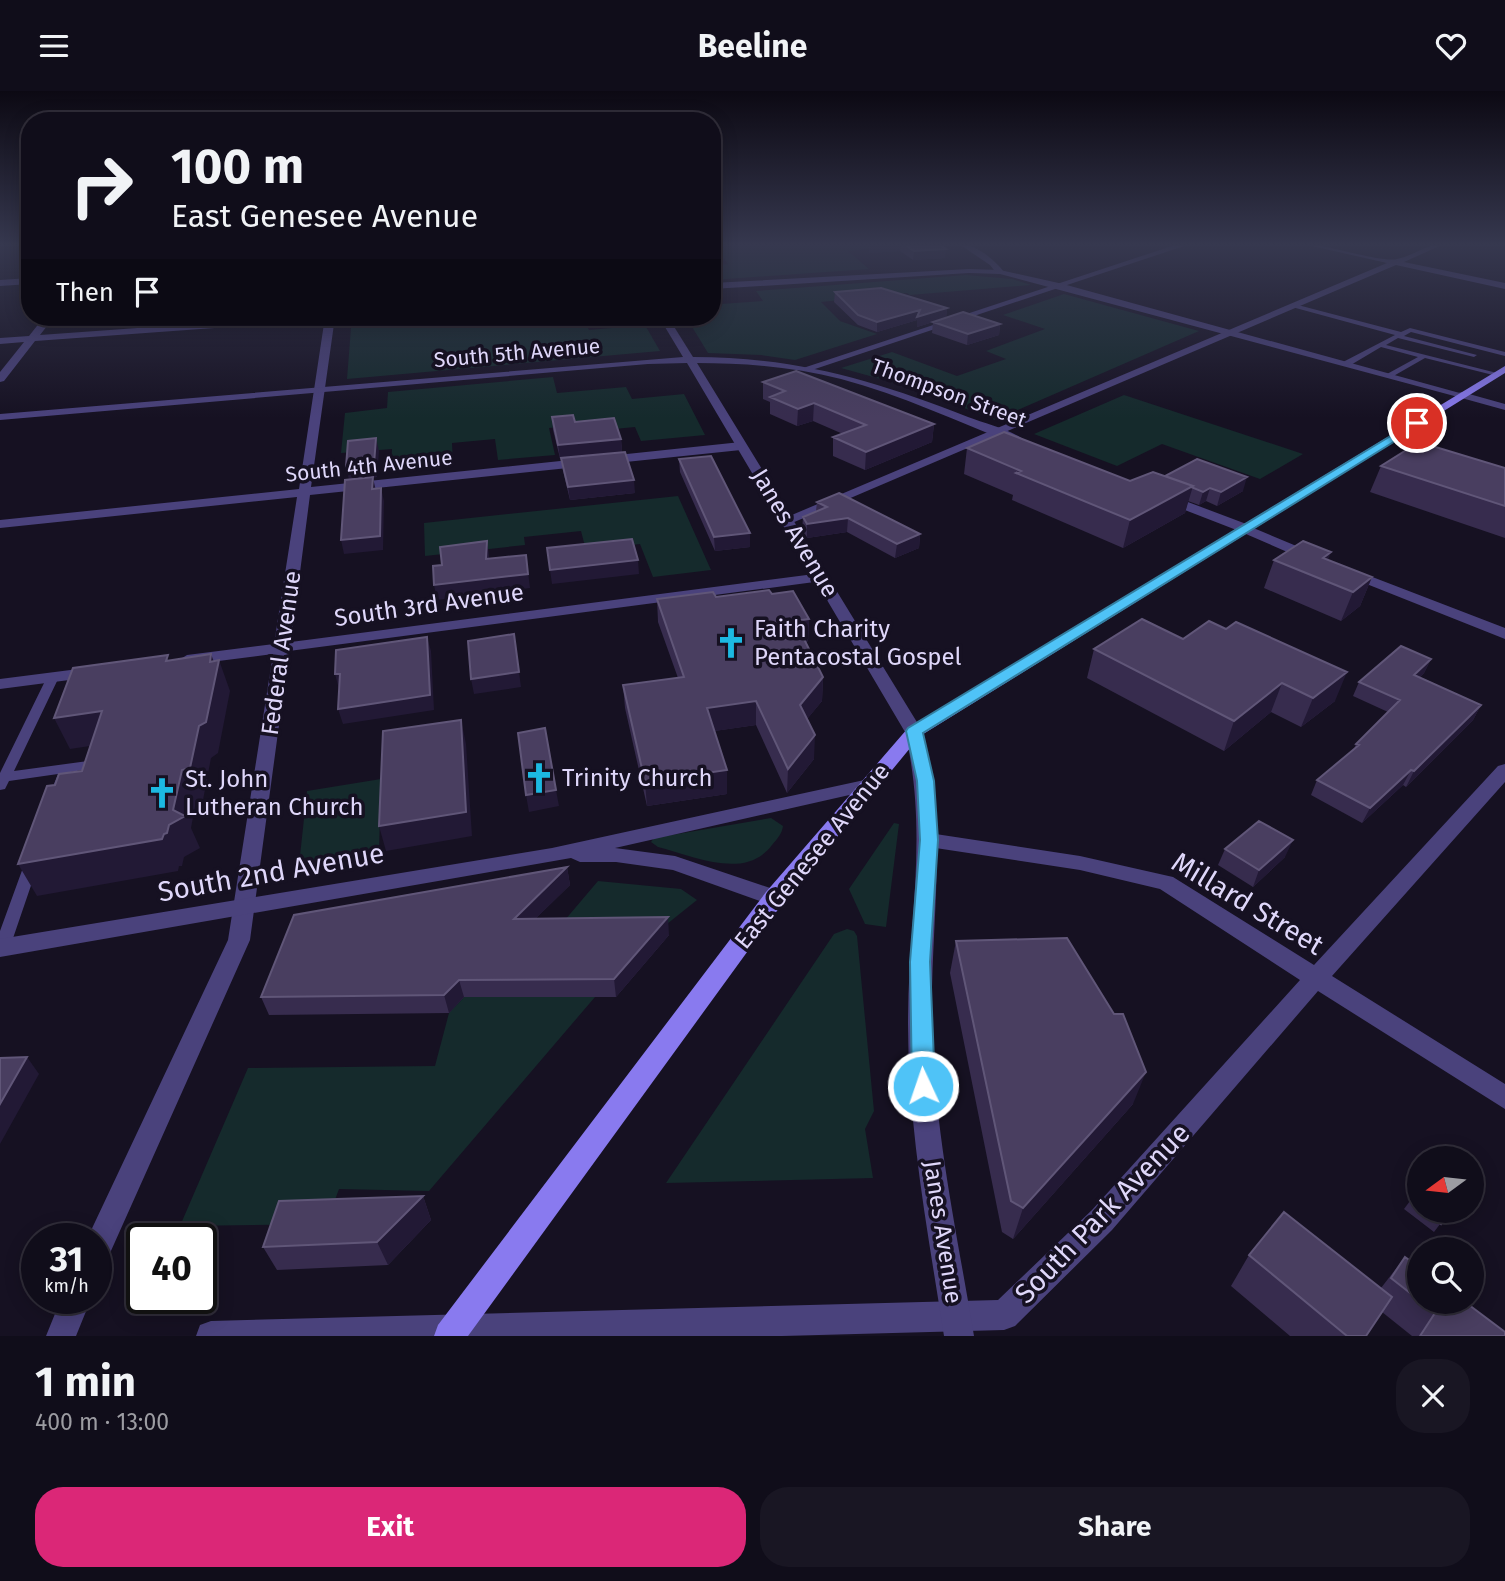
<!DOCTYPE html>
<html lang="en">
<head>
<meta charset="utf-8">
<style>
	:root { --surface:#100d1a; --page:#191623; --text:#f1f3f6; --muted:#9c9ca2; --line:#302d39; --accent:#db2777 }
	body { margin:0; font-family:"Fira Sans",sans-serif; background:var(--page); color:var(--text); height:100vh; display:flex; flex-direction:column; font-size:26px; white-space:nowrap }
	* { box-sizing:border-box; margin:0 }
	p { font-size:23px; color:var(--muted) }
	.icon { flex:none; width:38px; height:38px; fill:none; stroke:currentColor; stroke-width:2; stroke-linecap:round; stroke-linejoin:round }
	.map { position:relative; height:1245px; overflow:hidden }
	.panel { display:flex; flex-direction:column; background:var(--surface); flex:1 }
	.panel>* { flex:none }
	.guide { position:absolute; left:21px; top:21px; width:700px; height:214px; border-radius:28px; box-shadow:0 4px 18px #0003,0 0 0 2px var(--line); background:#100d1a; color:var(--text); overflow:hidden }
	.needle { width:46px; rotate:255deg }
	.buttons { position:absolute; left:1407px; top:1055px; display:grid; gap:14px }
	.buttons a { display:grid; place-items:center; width:77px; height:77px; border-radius:50%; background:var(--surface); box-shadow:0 4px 18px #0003,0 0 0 2px var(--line); font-size:35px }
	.speed { position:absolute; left:21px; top:1132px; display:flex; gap:14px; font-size:35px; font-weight:700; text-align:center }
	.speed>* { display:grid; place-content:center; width:91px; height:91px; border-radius:50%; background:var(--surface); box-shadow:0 4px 18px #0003,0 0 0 2px var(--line); line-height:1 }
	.speed small { font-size:18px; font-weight:400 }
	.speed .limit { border:4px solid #111; border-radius:10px; background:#fff; color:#111 }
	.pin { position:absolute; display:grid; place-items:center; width:60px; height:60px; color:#fff; margin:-30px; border:4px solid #fff; border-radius:50%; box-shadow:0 2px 7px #0007 }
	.me { position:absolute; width:77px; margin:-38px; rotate:357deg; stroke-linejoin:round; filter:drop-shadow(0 0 5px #0008) }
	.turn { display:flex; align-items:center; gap:24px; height:147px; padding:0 35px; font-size:32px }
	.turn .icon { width:91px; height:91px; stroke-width:2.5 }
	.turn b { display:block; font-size:49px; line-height:60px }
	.then { display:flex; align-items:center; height:66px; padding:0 35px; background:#0003; gap:14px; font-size:26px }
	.round { display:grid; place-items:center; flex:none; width:74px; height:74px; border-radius:28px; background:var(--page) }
	.head { display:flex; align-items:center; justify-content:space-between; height:119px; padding:0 35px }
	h1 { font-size:42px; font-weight:700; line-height:52px }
	.primary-button { display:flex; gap:14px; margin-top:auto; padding:14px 35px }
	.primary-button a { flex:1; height:80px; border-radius:28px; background:var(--accent); color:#fff; font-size:28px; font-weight:700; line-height:80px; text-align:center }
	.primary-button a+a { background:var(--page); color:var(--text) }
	header { display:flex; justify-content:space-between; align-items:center; height:91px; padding:0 35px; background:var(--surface); font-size:32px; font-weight:700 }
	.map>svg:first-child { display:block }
</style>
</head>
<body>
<header><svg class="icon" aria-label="menu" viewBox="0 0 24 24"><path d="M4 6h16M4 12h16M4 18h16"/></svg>Beeline<svg class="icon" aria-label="heart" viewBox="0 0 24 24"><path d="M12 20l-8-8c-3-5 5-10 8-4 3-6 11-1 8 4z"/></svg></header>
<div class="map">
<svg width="1505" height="1245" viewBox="0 0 1505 1245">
	<rect width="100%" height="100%" fill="#161122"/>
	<!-- green -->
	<path fill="#152a2c" d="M728 153H873L877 157 848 160 869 178 712 189V175L728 173 716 157 730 156Z
		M966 184 1012 188 1031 194 910 204 907 202 821 211 840 230 877 243 795 269 761 264 708 262 686 226H712V202L721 213 763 210 756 200Z
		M1064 203 1199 240 995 329 913 297 841 277 892 261 957 285 1006 268 986 260 1045 238 1003 224Z
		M443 230 444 237 528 230 530 235 585 231 589 239 645 234 660 260 347 288 351 237Z
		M553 286 557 302 626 296 632 308 684 303 705 344 641 350 635 336 604 339 600 332 549 337 555 364 498 369 495 348 452 352 453 374 391 381 392 358 341 362 345 322 387 317 388 301Z
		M1124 304 1303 363 1260 388 1162 353 1117 375 1034 343Z
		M678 405 711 479 653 486 640 453 586 459 581 440 524 446 525 454 425 465 424 432Z
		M381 688 379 761 299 774 307 700Z
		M771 727 783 735C782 743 777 748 772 754 745 790 694 765 658 756L651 751 654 747Z
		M894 732 899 733 886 836 865 833 849 798Z
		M598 790 681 798 697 809 667 833 559 836Z
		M847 838 854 840 857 845 874 1020 865 1038 873 1087 666 1092 834 843Z
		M464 906H595L429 1100 339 1098 326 1133 180 1135 248 977 435 975 449 922Z"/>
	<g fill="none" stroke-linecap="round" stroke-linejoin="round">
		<!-- service -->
		<path fill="#4a427c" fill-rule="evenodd" d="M1294 213 1401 241 1410 237 1505 261V265L1411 241 1404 245 1477 264 1474 266 1398 247 1386 254 1501 283 1497 285 1425 267 1390 287 1386 285 1387 283 1418 266 1381 256 1349 275H1343V271L1395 244 1292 216Z
			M53 582 59 586 14 680 88 670 95 674 93 677 71 681 64 701H54L52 698 58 683 9 690 5 698 0 699V682L47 586Z
			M31 769 36 770 38 774 10 856 8 860 0 862V840L24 774 26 770Z"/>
		<!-- minor -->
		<path fill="#4a427c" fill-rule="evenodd" d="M959 153C976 153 994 168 1004 181L997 183 990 174Z
			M1178 153H1190L809 280 800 278Z
			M1303 153C1328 153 1380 172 1397 168 1413 165 1426 153 1444 153L1404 171 1505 192V198L1396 174 792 432 787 433 780 429 1387 172Z
			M30 187V193L0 195V189Z
			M325 226H335L311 396 741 351 747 355 741 359 310 404 291 551 822 482 829 486 822 490 289 560 250 849 106 1171 96 1175V1148H87L228 849 273 563 187 574 179 569 187 564 274 553 297 406 0 437V429L299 398Z
			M1462 301 1505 313V319L1458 306V302Z
			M1244 433 1318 464 1320 467 1318 470H1308L1239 440V434Z
			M1349 477 1505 537V548L1344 484 1342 481 1344 478Z
			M94 576 102 581 100 585 0 598V588Z
			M1505 673V691L1332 885 1505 993V1018L1318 900 1112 1139 1015 1235 1004 1239 782 1245H196L200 1234 211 1230 998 1209 1092 1119 1300 889 1160 798 1080 779 929 756 922 754 919 749 922 744 929 742 1080 765 1173 786 1314 874 1498 675Z
			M61 1208H91L76 1245H46Z"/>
		<!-- tertiary -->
		<path fill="#4a427c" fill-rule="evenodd" d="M969 178 1000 179 1063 193 1467 304 1458 306 1000 183 969 182 712 198V192Z
			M44 226H54L40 244 292 226H331L326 229 35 250 4 290 0 291V281L24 251 0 253V247L29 245Z
			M659 226H668L693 266C796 266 874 289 968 326 986 333 1013 339 1027 351L1017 354C959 331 901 304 841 288 794 276 745 272 697 272L923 641C949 744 930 830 932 933 934 1038 957 1142 974 1245H944C928 1142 908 1037 908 933 908 830 929 744 905 641L687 272 648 273 0 329V323L683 266Z
			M1164 402 1249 434 1251 437 1249 440H1239L1159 409V403Z
			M869 688 876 690 879 694 876 698 615 757 675 765 782 801 785 807 782 813 774 815 673 779 616 771H580L571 767 0 866V848L552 757Z"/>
		<!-- secondary -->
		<path fill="#897aef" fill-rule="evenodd" d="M1505 275V282L920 645 782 813 468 1245H434L438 1234 766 801 908 637Z"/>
	</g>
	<!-- wall -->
	<path fill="#372c4e" d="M848 153H939L945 167 913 169 900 160 869 162V154L850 155Z
		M835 201 947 217 946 227 1000 233 999 244 967 254 932 242 933 231 917 236V229L877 241 858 234 834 211Z
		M763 291 934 333 932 351 865 379 833 365V346L843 343 813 330 797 335 770 323V311L763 308Z
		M552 326 575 331 621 348 622 361 635 402 570 409 563 380 561 367H560L553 339Z
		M967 357 1130 390 1165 385 1243 400 1217 415 1206 410 1199 414 1188 410 1185 422 1123 457 1012 409 1013 404 964 383Z
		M679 368 750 442V456L715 460 680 381Z
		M1381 375 1505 377V447L1370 401Z
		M817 411 920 443 919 457 895 467 847 441 807 447 802 440 803 426 816 420Z
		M1274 469H1328L1372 486 1360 515 1341 530 1264 497Z
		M772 503 809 528 808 550 806 551 823 586 822 610 807 628 814 668 787 702 756 634 714 640 727 703 647 715 625 617 623 594 678 587 658 531 657 508Z
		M1183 548 1335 610 1301 636 1271 621 1224 660 1087 587 1094 558Z
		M1431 568 1424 582 1420 586 1481 614 1473 629 1406 696 1403 694 1362 732 1311 704 1317 689 1354 658 1356 653 1388 621 1353 605 1359 591Z
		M1225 758 1285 766 1253 796 1218 774Z
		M567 776 570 794 536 827 669 844 616 906H464L449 922 269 924 261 906Z
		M956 850 1133 1013 1013 1148 1002 1141 950 882Z
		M1419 1098V1120H1450L1434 1141 1404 1118Z
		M423 1105 431 1129 388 1174 277 1179 263 1156Z
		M1249 1164 1381 1197 1405 1166 1419 1176V1211H1465L1505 1245H1412L1382 1221 1366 1245H1290L1231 1195Z"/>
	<!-- shaded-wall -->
	<path fill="#221935" d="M712 153H720V155H712Z
		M850 153H869V154L850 155Z
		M870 153H901L900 160 869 162Z
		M946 158 945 167 913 169 914 160Z
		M947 217 946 227 917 236V229L877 241V231L920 219Z
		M1000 233 999 244 967 254 968 243Z
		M814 312 813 330 797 335 798 318Z
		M934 333 932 351 865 379 866 361Z
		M376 347 379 360 377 386 373 387 376 400 349 389 346 376Z
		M621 348 622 361 560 367 558 354Z
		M1247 386 1243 400 1217 415 1221 401Z
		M634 389 635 402 570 409 568 396Z
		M1193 395 1185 422 1123 457 1130 429Z
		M381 397 384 410 383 459 344 463 341 449Z
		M1210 397 1206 410 1199 414 1203 401Z
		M848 427 847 441 807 447V433Z
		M750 442V456L715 460 714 446Z
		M920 443 919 457 895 467 897 453Z
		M487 450 489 464V482L486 468Z
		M1331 461 1321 488 1323 467Z
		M526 464 530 497 437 509 434 494Z
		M638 469 639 483 552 493 550 479Z
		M1372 486 1360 515 1341 530 1353 501Z
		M809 528 808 550 795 553V530Z
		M427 546 431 560 434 619 343 633 338 618Z
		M516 559 521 596 474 603 471 588Z
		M211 563 217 579 219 569 230 600 218 662 211 667 203 709 196 710 191 737 200 757 184 766 182 775H179L178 780 37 805 18 773 164 743 173 719Z
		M1431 568 1424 582 1407 598 1414 584Z
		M1347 581 1335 610 1301 636 1313 607Z
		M335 583H340L339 598Z
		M823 586 822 610 799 638 800 614Z
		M1282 592 1271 621 1224 660 1234 630Z
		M756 610V634L708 641 707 617Z
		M1481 614 1473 629 1406 696 1414 680Z
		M102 620 117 651 70 658 54 627Z
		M461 629 466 653 472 745 386 760 379 735Z
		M815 644 814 668 787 702 788 678Z
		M727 679V703L647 715 645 691Z
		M1411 679 1403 694 1362 732 1370 717Z
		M556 699 559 715 529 721 526 704Z
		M1293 749 1285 766 1253 796 1259 779Z
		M567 776 570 794 518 845 514 828Z
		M668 826 669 844 616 906 614 888Z
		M459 889 464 906 449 922 444 904Z
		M27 966 39 983 0 1053V1013Z
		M1146 981 1133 1013 1013 1148 1023 1117Z
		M423 1105 431 1129 388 1174 377 1151Z"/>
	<!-- building -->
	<path fill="#493e60" stroke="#605678" stroke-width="2" d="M904 153H939L946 158 914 160Z
		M881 197 947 217 917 226 920 219 877 231 858 224 835 201Z
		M963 221 1000 233 968 243 933 231Z
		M796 280 934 333 866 361 833 346 866 334 814 312 798 318 770 306 785 300 763 291Z
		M573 324 575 331 614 327 621 348 558 354 552 326Z
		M1004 341 1130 390 1153 381 1193 395 1130 429 1016 382 1021 380 967 357Z
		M376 347 374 373 346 376 348 350Z
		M1419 351 1505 377V415L1381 375Z
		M625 361 634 389 568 396 561 367Z
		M711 365 750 442 714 446 679 368Z
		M1197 368 1247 386 1221 401 1210 397 1203 401 1191 396 1193 395 1165 385Z
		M373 386 372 398 381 397 380 445 341 449 345 389Z
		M839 402 920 443 897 453 848 427 807 433 803 426 827 416 817 411Z
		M632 448 638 469 550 479 547 457Z
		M487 450 486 468 526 464 528 483 434 494 433 475 442 474 440 456Z
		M1303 450 1331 461 1323 467 1372 486 1353 501 1274 469Z
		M769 499 772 503 793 500 809 528 795 530 823 586 800 614 815 644 788 678 756 610 707 617 727 679 645 691 623 594 684 586 657 508 713 501 716 506Z
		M1142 528 1183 548 1209 530 1226 538 1236 531 1347 581 1313 607 1282 592 1234 630 1094 558Z
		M514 543 519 581 471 588 468 550Z
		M427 546 430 604 338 618 340 583H335L336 559Z
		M1401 555 1431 568 1414 584 1481 614 1414 680 1411 679 1370 717 1317 689 1359 654 1356 653 1400 609 1359 591Z
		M211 563 210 571 219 569 206 631 199 635 190 677 182 679 173 719 185 725 169 734 167 742 164 743 162 748 18 773 47 695 55 694 59 683 82 680 102 620 54 627 73 577 168 564 166 570Z
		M461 629 466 721 379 735 383 640Z
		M545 637 556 699 526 704 518 642Z
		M1259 730 1293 749 1259 779 1225 758Z
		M567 776 514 828 668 826 614 888 459 889 444 904 261 906 294 824Z
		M1067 847 1114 923H1123L1146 981 1023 1117 1011 1110 956 850Z
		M27 966 0 1013V967Z
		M1419 1098V1117L1411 1110Z
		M423 1105 377 1151 263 1156 279 1110Z
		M1424 1120H1450L1441 1133Z
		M1284 1121 1392 1206 1366 1245H1347L1249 1164Z
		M1405 1166 1419 1176V1209L1391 1187Z
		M1422 1211H1465L1505 1241V1245H1420L1435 1222Z"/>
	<!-- sky -->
	<linearGradient id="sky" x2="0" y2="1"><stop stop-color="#0c0913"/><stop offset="0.47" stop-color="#36384f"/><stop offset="1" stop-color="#36384f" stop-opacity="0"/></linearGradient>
	<rect width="1505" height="327" fill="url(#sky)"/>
	<!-- route -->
	<path fill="#4fc3f7" stroke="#337fa1" stroke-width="2" d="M1417 329 1421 330V334L923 642 934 690 938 749 930 871 935 995 931 1002 923 1005 915 1002 912 995 910 871 920 749 917 690 906 640 908 637Z"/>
	<!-- icons -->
	<defs>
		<symbol id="church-bare" viewBox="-9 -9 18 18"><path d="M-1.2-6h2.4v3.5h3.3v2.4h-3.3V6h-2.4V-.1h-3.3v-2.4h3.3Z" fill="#1cb9e2" stroke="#161122" stroke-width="2.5" paint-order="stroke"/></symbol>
	</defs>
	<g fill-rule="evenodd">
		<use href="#church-bare" x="709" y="530" width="44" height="44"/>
		<use href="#church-bare" x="517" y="665" width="44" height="44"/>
		<use href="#church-bare" x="140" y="680" width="44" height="44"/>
	</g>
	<g text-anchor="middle" stroke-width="7" stroke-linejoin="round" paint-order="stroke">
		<!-- far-street labels -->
		<g font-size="21" fill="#dfd7fa" stroke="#161122">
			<text transform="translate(517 262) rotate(-5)" y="7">South 5th Avenue</text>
			<text transform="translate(949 302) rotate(20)" y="7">Thompson Street</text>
			<text transform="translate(369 375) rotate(-6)" y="7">South 4th Avenue</text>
		</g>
		<!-- street labels -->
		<g font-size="24" fill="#dfd7fa" stroke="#161122">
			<text transform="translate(795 442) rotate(59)" y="8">Janes Avenue</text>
			<text transform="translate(429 514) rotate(-8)" y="8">South 3rd Avenue</text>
			<text transform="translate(281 562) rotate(-82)" y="8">Federal Avenue</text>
			<text transform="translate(812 765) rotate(-51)" y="8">East Genesee Avenue</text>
			<text transform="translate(943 1141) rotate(81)" y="8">Janes Avenue</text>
		</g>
		<!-- poi labels -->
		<g font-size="24" fill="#dfd7fa" stroke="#161122" text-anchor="start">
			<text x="754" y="546">Faith Charity<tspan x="754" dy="28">Pentacostal Gospel</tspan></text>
			<text x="562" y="695">Trinity Church</text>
			<text x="185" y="696">St. John<tspan x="185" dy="28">Lutheran Church</tspan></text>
		</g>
		<!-- near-street labels -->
		<g font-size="28" fill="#dfd7fa" stroke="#161122">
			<text transform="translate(271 781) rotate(-10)" y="10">South 2nd Avenue</text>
			<text transform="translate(1248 812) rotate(31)" y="10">Millard Street</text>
			<text transform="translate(1102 1122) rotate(-46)" y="10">South Park Avenue</text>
		</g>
	</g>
</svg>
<div class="buttons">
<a><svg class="needle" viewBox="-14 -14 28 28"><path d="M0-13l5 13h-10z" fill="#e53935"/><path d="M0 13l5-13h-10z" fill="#9c9ca2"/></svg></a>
<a><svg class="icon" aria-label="search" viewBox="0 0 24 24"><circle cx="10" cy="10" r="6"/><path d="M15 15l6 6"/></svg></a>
</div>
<div class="speed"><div>31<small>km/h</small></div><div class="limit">40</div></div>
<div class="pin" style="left:1417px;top:332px;background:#d93025"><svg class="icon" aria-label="arrive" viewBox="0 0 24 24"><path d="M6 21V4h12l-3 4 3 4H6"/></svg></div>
<svg class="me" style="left:923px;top:995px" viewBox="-20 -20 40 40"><circle r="17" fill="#4fc3f7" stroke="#fff" stroke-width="3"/><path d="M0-11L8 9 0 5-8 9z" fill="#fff"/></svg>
<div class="guide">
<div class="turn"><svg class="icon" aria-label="right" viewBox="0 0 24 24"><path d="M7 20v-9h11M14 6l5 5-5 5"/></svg><div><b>100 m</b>East Genesee Avenue</div></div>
<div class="then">Then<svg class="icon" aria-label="arrive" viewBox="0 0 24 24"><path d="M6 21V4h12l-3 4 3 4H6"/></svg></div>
</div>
</div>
<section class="panel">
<div class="head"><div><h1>1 min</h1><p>400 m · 13:00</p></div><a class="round"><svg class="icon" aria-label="close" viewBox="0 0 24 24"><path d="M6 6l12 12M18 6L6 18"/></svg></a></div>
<div class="primary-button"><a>Exit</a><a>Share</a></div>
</section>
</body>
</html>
